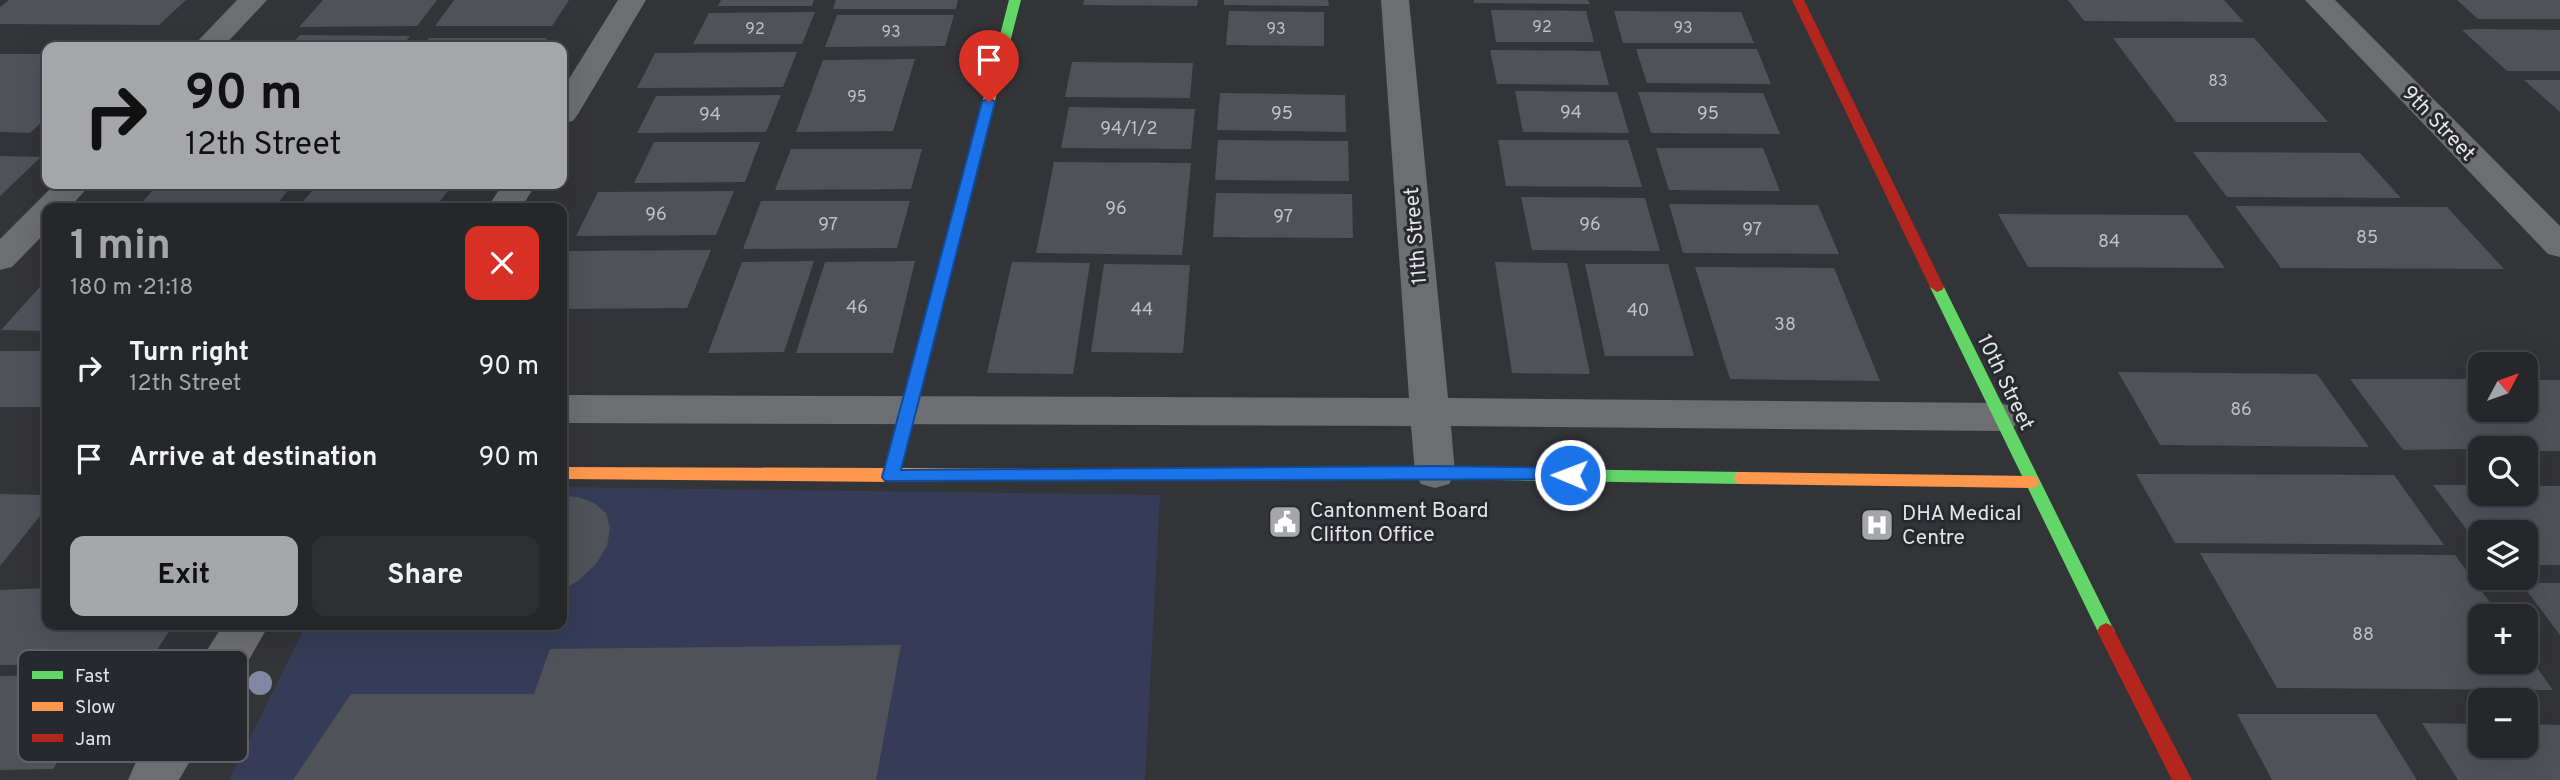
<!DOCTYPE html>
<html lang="en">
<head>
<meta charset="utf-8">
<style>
	:root { --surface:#26272a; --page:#2e2f32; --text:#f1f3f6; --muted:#a4a5a8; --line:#424447; --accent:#a5a6aa }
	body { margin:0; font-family:Overpass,sans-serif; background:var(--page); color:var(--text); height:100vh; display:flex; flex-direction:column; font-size:26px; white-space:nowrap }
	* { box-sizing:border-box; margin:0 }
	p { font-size:23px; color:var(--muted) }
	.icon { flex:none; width:38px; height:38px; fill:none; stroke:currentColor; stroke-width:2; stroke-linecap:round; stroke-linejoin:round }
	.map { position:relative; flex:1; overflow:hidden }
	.sheet { position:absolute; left:42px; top:203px; width:525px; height:427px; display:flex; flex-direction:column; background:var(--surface); border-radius:14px; box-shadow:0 7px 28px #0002,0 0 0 2px var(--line) }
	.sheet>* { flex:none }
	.hud { position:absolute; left:42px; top:42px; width:525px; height:147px; border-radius:14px; box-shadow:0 7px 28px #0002,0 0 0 2px var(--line); background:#a5a6aa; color:#111; overflow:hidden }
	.needle { width:46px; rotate:49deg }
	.buttons { position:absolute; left:2468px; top:352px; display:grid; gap:14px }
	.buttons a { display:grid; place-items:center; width:70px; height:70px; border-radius:14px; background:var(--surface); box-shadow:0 7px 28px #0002,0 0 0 2px var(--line); font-size:35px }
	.pin { position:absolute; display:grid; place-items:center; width:60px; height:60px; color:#fff; margin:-72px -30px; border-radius:50% 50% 50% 0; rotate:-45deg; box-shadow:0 0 7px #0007 }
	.pin .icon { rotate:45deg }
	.me { position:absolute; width:77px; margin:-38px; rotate:271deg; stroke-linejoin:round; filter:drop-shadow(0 0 5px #0008) }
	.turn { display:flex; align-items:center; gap:24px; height:147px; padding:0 28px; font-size:32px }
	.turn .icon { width:91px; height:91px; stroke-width:2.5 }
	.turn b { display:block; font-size:49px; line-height:60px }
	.round { display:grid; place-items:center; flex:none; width:74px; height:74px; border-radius:14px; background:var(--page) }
	.headline { display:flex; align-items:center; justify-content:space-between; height:119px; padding:0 28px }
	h1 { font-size:42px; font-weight:700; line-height:52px; color:var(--accent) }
	.cta { display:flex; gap:14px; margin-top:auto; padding:14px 28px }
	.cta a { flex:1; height:80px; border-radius:14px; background:var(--accent); color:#111; font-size:28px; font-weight:700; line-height:80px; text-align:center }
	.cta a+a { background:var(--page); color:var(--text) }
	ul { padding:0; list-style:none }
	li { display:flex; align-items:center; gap:21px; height:91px; padding:0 28px }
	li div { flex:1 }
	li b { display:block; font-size:26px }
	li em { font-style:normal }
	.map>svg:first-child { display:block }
</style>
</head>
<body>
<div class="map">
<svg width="2560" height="780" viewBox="0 0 2560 780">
	<rect width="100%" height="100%" fill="#333438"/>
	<!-- green -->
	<path fill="#363c57" d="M562 487 1160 495 1145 780H229L306 625H562Z"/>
	<!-- building -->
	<path fill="#50525a" d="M9 0H186L159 25 0 24V7Z
		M323 0H437L417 26 299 27Z
		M454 0H569L552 26H435Z
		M721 0H814L812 6H718Z
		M836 0H958L956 9H833Z
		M1084 0H1198L1197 6 1083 5Z
		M1224 0H1328L1329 6 1224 5Z
		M1474 0H1588L1590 4 1474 3Z
		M2068 0H2224L2244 22 2084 21Z
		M2457 0H2560V19H2478Z
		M1491 10 1586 11 1594 42H1496Z
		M1229 11 1324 12V46L1226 45Z
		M1614 11 1741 12 1754 43H1623Z
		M815 12 802 44H693L709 13Z
		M837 15H954L945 46 825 47Z
		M2475 29 2560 30V71H2507L2462 30Z
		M300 35 410 36 401 47H289Z
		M429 38H547L541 47H421Z
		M2113 38H2254L2328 122H2176Z
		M1636 49H1757L1771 84 1647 83Z
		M1490 50 1600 51 1609 85 1497 84Z
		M797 52 783 87 637 88 655 53Z
		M0 54H47V117L30 133 0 132Z
		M915 59 893 131 796 132 823 60Z
		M1072 62 1193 63 1190 98 1065 97Z
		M2524 80H2560V112Z
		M1515 91 1617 92 1629 133 1523 132Z
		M1638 92 1763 93 1780 134 1651 133Z
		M1220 93 1345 95 1346 132 1217 130Z
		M781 95 766 132 637 133 656 96Z
		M1069 107 1195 109 1191 149 1061 148Z
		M1218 140 1348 141 1349 181 1215 180Z
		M1498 140H1628L1642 187 1506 186Z
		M654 142H760L745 182 634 183Z
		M1656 148H1763L1780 191 1669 190Z
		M791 149H922L911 189 775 190Z
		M2193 152 2360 153 2401 198 2227 197Z
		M0 156 41 157 0 196Z
		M1054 162 1191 163 1182 255 1036 253Z
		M158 184H293L274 208H137Z
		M318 184H453L435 208H297Z
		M734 191 716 235 576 236 598 192Z
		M1216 193 1352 194 1353 238 1213 237Z
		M1521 197 1645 198 1660 251 1532 250Z
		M761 201H910L897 248 743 249Z
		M1669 204 1818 205 1839 254 1683 253Z
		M2235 206 2447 207 2504 269 2281 268Z
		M1998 214 2187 215 2225 268 2028 267Z
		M711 250 687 308 562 309V265L569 251Z
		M814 261 784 352 708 353 742 262Z
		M915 261 893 353H796L825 262Z
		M1012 262 1090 263 1073 374 987 373Z
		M1495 262 1567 263 1590 374 1512 373Z
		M1104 264 1190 265 1183 353 1091 352Z
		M1585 264H1668L1694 356H1605Z
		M1695 267 1834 268 1880 381 1730 379Z
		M47 279V331L1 330Z
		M0 351H47V407H0Z
		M2118 372 2317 374 2369 447 2160 445Z
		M2350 379H2480V410H2525V380H2560V451H2525V448L2403 450Z
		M2136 474 2394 475 2444 545 2175 543Z
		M2433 485H2480V494H2525V486H2560V565H2525V532H2480V547Z
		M0 494 47 495V507L0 566Z
		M562 496 578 497 594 503 606 513 610 528 607 546 596 564 578 581 562 590Z
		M2200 553 2455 555 2500 616H2480V662H2525V651L2553 690 2277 688Z
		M2521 583H2560V635Z
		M47 588V625H173L148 664 0 665V590Z
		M901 645 876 780H293L351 694H534L550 649Z
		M114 674 53 769 0 770V676Z
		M2237 714H2376L2417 780H2272Z
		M2422 723 2480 724V746H2525V724L2560 725V780H2458Z"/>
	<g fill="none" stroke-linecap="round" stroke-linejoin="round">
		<!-- street -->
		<path fill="#6d6e6f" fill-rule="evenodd" d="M237 0H267L223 47H192Z
			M618 0H646L578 114 573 121 562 123V90Z
			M1381 0H1409L1448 398 2000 403 2014 407 2020 417 2014 427 2000 431 1451 426 1455 473 1449 484 1435 488 1421 484 1415 473 1411 426 562 423V395L1409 398Z
			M2305 0H2335L2560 226V257L2548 254Z
			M55 184H91L69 208H47V231L12 267 0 270V239Z
			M503 184H536L521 208H487Z
			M223 625H269L179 780H128L135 764Z"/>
		<!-- fast -->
		<path fill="#63d668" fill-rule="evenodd" d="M1009 0H1021L998 89 992 93 986 89Z
			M1937 282 1944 287 2112 626 2115 631 2112 636 2106 639 2100 636 1930 287Z
			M1435 467 1742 472 1748 473 1750 478 1748 483 1742 484 1435 479 1060 481 1054 479 1052 475 1054 471 1060 469Z"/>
		<!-- slow -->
		<path fill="#ff974d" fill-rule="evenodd" d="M992 85 998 89 901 468 1060 469 1066 471 1068 475 1066 479 891 482 562 479V467L885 468 986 89Z
			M1742 472 2031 476 2037 477 2039 482 2037 487 2031 488 1742 484 1736 483 1734 478 1736 473Z"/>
		<!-- jam -->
		<path fill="#b3261e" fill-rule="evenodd" d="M1792 0H1804L1944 287 1942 290 1937 292 1930 287Z
			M2106 623 2112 626 2192 780H2172L2097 631 2100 626Z"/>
	</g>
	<!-- trees -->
	<circle fill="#8186a3" cx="260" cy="683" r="12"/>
	<!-- route -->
	<path fill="#1a73e8" stroke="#114b97" stroke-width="2" d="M989 98 995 102 901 470 1435 466 1570 468 1576 470 1579 475 1576 479 885 481 882 477 982 102Z"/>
	<!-- icons -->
	<defs>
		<symbol id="civic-square" viewBox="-11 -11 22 22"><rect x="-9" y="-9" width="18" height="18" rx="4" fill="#a5a6aa" stroke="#28292f"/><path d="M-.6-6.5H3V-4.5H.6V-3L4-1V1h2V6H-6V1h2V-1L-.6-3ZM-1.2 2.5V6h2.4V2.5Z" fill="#fff"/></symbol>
		<symbol id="hospital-square" viewBox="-11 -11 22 22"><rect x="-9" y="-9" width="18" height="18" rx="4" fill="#a5a6aa" stroke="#28292f"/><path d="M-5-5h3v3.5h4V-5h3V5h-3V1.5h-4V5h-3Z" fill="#fff"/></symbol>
	</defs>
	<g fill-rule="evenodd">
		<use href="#civic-square" x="1266" y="503" width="38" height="38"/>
		<use href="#hospital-square" x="1858" y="506" width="38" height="38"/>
	</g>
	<g text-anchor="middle" stroke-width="6" stroke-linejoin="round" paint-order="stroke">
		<!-- far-number labels -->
		<g font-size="16" fill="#bec0c4">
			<text x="1542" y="32">92</text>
			<text x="1683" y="33">93</text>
			<text x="755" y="34">92</text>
			<text x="1276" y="34">93</text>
			<text x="891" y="37">93</text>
			<text x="2218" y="86">83</text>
			<text x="857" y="102">95</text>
		</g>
		<!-- number labels -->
		<g font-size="18" fill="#bec0c4">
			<text x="1571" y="118">94</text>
			<text x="1282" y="119">95</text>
			<text x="1708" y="119">95</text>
			<text x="710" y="120">94</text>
			<text x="1129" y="134">94/1/2</text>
			<text x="1116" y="214">96</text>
			<text x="656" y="220">96</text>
			<text x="1283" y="222">97</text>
			<text x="828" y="230">97</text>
			<text x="1590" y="230">96</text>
			<text x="1752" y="235">97</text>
			<text x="2367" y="243">85</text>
			<text x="2109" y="247">84</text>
			<text x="857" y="313">46</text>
			<text x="1142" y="315">44</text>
			<text x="1638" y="316">40</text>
			<text x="1785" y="330">38</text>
			<text x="2241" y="415">86</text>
			<text x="2363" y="640">88</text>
		</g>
		<!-- street labels -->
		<g font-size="21" fill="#e3e4e8" stroke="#28292f">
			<text transform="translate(2439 123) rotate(46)" y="7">9th Street</text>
			<text transform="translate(1415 236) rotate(-95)" y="7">11th Street</text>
			<text transform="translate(2006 382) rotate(64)" y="7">10th Street</text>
		</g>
		<!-- poi labels -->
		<g font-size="21" fill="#e3e4e8" stroke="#28292f" text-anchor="start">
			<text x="1310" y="517">Cantonment Board<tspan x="1310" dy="24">Clifton Office</tspan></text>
			<text x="1902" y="520">DHA Medical<tspan x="1902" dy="24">Centre</tspan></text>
		</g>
	</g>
	<!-- legend -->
	<rect x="18" y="650" width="230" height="112" rx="10" fill="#28292f" stroke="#606166" stroke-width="2"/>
	<rect x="32" y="671" width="31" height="8" fill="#63d668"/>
	<rect x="32" y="702" width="31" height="9" fill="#ff974d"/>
	<rect x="32" y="734" width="31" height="8" fill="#b3261e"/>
	<g font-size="19" fill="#e3e4e8">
		<text x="75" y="682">Fast</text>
		<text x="75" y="713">Slow</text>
		<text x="75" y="745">Jam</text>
	</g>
</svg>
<div class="buttons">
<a><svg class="needle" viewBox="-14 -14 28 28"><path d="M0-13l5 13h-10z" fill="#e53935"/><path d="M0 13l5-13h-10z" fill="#a4a5a8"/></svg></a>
<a><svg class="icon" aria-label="search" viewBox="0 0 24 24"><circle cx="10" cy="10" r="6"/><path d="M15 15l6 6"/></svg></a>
<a><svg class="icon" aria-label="layers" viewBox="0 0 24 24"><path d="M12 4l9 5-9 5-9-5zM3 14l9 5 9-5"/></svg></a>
<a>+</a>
<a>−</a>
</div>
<div class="pin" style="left:989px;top:102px;background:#d93025"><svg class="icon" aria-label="arrive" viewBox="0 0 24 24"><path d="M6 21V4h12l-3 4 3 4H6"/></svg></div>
<svg class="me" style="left:1570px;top:475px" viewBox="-20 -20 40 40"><circle r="17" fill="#1a73e8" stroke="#fff" stroke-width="3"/><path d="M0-11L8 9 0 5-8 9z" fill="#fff"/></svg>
<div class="hud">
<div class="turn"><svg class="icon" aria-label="right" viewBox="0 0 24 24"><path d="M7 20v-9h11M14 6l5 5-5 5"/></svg><div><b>90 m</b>12th Street</div></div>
</div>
<section class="sheet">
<div class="headline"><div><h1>1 min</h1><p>180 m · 21:18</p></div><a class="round" style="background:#d93025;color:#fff"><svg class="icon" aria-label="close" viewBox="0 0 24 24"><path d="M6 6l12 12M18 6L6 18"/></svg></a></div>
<ul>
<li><svg class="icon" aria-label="right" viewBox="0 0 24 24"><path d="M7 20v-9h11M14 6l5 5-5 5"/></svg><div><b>Turn right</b><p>12th Street</p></div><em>90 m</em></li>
<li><svg class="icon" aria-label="arrive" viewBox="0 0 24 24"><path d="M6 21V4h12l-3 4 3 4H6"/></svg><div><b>Arrive at destination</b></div><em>90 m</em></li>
</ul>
<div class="cta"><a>Exit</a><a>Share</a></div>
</section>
</div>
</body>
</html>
